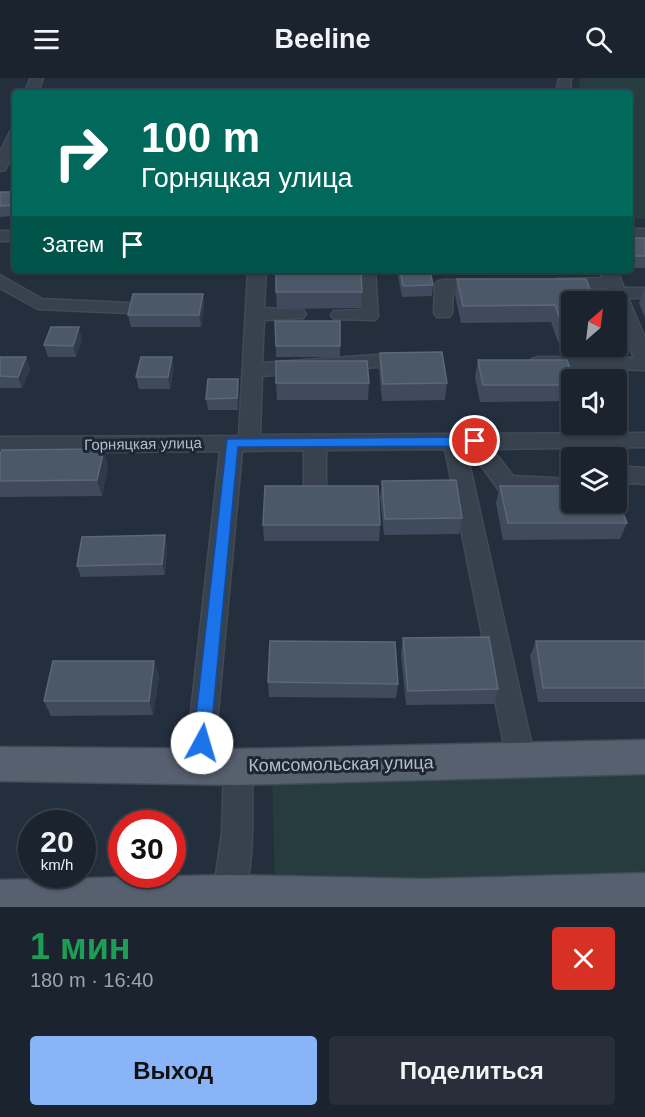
<!DOCTYPE html>
<html lang="ru">
<head>
<meta charset="utf-8">
<style>
	:root { --surface:#1b232e; --page:#282f3a; --text:#f1f3f6; --muted:#a0a4aa; --line:#39404a; --accent:#8ab4f8 }
	body { margin:0; font-family:Helvetica,sans-serif; background:var(--page); color:var(--text); height:100vh; display:flex; flex-direction:column; font-size:22px; white-space:nowrap }
	* { box-sizing:border-box; margin:0 }
	p { font-size:20px; color:var(--muted) }
	.icon { flex:none; width:33px; height:33px; fill:none; stroke:currentColor; stroke-width:2; stroke-linecap:round; stroke-linejoin:round }
	.map { position:relative; height:829px; overflow:hidden }
	.side { display:flex; flex-direction:column; background:var(--surface); flex:1 }
	.side>* { flex:none }
	.guide { position:absolute; left:12px; top:12px; width:621px; height:183px; border-radius:6px; box-shadow:0 2px 4px #0004,0 0 0 2px var(--line); background:#00695c; color:#fff; overflow:hidden }
	.needle { width:39px; rotate:28deg }
	.fabs { position:absolute; left:561px; top:213px; display:grid; gap:12px }
	.fabs a { display:grid; place-items:center; width:66px; height:66px; border-radius:6px; background:var(--surface); box-shadow:0 2px 4px #0004,0 0 0 2px var(--line); font-size:30px }
	.speed { position:absolute; left:18px; top:732px; display:flex; gap:12px; font-size:30px; font-weight:700; text-align:center }
	.speed>* { display:grid; place-content:center; width:78px; height:78px; border-radius:50%; background:var(--surface); box-shadow:0 2px 4px #0004,0 0 0 2px var(--line); line-height:1 }
	.speed small { font-size:15px; font-weight:400 }
	.speed .limit { border:9px solid #d22; background:#fff; color:#111 }
	.pin { position:absolute; display:grid; place-items:center; width:51px; height:51px; color:#fff; margin:-26px; border:3px solid #fff; border-radius:50%; box-shadow:0 2px 6px #0007 }
	.me { position:absolute; width:66px; margin:-33px; rotate:6deg; stroke-linejoin:round; filter:drop-shadow(0 0 4px #0008) }
	.turn { display:flex; align-items:center; gap:21px; height:126px; padding:0 30px; font-size:27px }
	.turn .icon { width:78px; height:78px; stroke-width:2.5 }
	.turn b { display:block; font-size:42px; line-height:51px }
	.then { display:flex; align-items:center; height:57px; padding:0 30px; background:#0003; gap:12px; font-size:22px }
	.round { display:grid; place-items:center; flex:none; width:63px; height:63px; border-radius:6px; background:var(--page) }
	.overview { display:flex; align-items:center; justify-content:space-between; height:102px; padding:0 30px }
	h1 { font-size:36px; font-weight:600; line-height:45px; color:#1e9e55 }
	.primary-button { display:flex; gap:12px; margin-top:auto; padding:12px 30px }
	.primary-button a { flex:1; height:69px; border-radius:6px; background:var(--accent); color:#111; font-size:24px; font-weight:600; line-height:69px; text-align:center }
	.primary-button a+a { background:var(--page); color:var(--text) }
	header { display:flex; justify-content:space-between; align-items:center; height:78px; padding:0 30px; background:var(--surface); font-size:27px; font-weight:600 }
	.map>svg:first-child { display:block }
</style>
</head>
<body>
<header><svg class="icon" aria-label="menu" viewBox="0 0 24 24"><path d="M4 6h16M4 12h16M4 18h16"/></svg>Beeline<svg class="icon" aria-label="search" viewBox="0 0 24 24"><circle cx="10" cy="10" r="6"/><path d="M15 15l6 6"/></svg></header>
<div class="map">
<svg width="645" height="829" viewBox="0 0 645 829">
	<rect width="100%" height="100%" fill="#242f3e"/>
	<!-- green -->
	<path fill="#263c3f" d="M580 0H645V141H630V15H578Z
		M645 695V802L275 814 272 698Z"/>
	<g fill="none" stroke-linecap="round" stroke-linejoin="round">
		<defs>
			<path id="minor" d="M31 0H43L38 15H24Z
				M559 0H571L570 15H556Z
				M15 53V72L5 92 0 93V74L10 54Z
				M630 151H645V161H630Z
				M0 153H15V163H0Z
				M248 192H266L264 230 303 232 306 236 303 240 264 242 262 285 390 276 397 278 400 282 397 286 390 288 262 298 260 357 645 355V369L492 371 513 398 572 401V417L507 414 499 412 469 371H466L535 682 531 692 521 696 511 692 507 682 445 371 326 372V412L323 418 315 420 307 418 304 412V372L242 373 213 688 209 698 199 702 189 698 185 688 220 373 0 375V359L239 358Z
				M357 192H375L378 238 375 242 334 241 331 237 334 233 360 232Z
				M599 192H617L624 210H645V220H628L645 260V292L532 289 529 285 532 281 539 279 634 280 616 235V224H612L607 210 558 211 552 210 549 206 552 202 558 201 602 200Z
				M0 197 42 221 128 225 134 226 137 230 134 234 128 235 38 231 0 210Z
				M444 202H486L492 203 495 207 492 211 453 212 452 235 449 239H437L434 235 435 207 438 203Z
				M629 389 645 390V406L629 405 616 408V392Z
				M238 675 248 679 252 689C252 730 256 791 240 828L219 829 213 817 222 755 224 689 228 679Z"/>
			<path id="major" d="M645 662V696L238 707 0 703V669L238 671Z
				M645 795V829H0V802L229 797 424 801Z"/>
		</defs>
		<!-- minor casing -->
		<use href="#minor" stroke="#414a57" stroke-width="3"/>
		<!-- major casing -->
		<use href="#major" stroke="#414a57" stroke-width="3"/>
		<!-- minor -->
		<use href="#minor" fill="#38414e" fill-rule="evenodd"/>
		<!-- major -->
		<use href="#major" fill="#56606e" fill-rule="evenodd"/>
	</g>
	<!-- wall -->
	<path fill="#3f4b5c" d="M0 114H15V138L0 139Z
		M630 160H645V190H630Z
		M398 192H430L433 207 432 218 402 219 398 197Z
		M457 201 572 224V263L558 264 551 244 461 245 455 217Z
		M645 209V240L639 225Z
		M276 214H362L361 230 277 231Z
		M203 216 204 227 201 249H131L128 237Z
		M340 243V279H276V268Z
		M82 261 76 279H48L44 267Z
		M380 275 447 305 445 322 382 323 379 292Z
		M0 279H26L30 291 22 310H0Z
		M478 282 572 302V320L570 323 480 324 475 299Z
		M174 291 170 311H139L136 299Z
		M238 301 239 312 238 332H208L206 321Z
		M276 305H369L368 322H277Z
		M108 388 102 418 0 419V403Z
		M382 403 462 440 459 456 384 457 380 419Z
		M500 408 627 445 620 461 503 462 496 425Z
		M263 447H380L379 463H264Z
		M165 457 167 468 165 497 81 499 77 488Z
		M403 560 498 611 494 626 406 627 401 576Z
		M536 563H645V624H538L530 578Z
		M154 583 159 599 153 637 51 638 44 623Z
		M268 604 398 606 396 620 269 619Z"/>
	<!-- shaded-wall -->
	<path fill="#2f3b4b" d="M203 216 204 227 201 249 199 237Z
		M79 249 82 261 76 279 73 268Z
		M26 279 30 291 22 310 18 299Z
		M172 279 174 291 170 311 168 299Z
		M238 301 239 312 238 332 237 320Z
		M104 371 108 388 102 418 97 402Z
		M165 457 167 468 165 497 162 486Z
		M154 583 159 599 153 637 149 623Z"/>
	<!-- building -->
	<path fill="#4b5868" stroke="#5c6777" stroke-width="1.5" d="M0 114H15L14 127 0 128Z
		M630 160H645V178H630Z
		M400 192H430L433 207 403 208Z
		M361 194 362 214H276V195Z
		M457 201H586L595 224H572V247H562L555 227 463 228Z
		M133 216H203L199 237H128Z
		M275 243H340V268H276Z
		M51 249H79L73 268 44 267Z
		M442 274 447 305 383 306 380 275Z
		M0 279H26L18 299 0 298Z
		M141 279H172L168 299H136Z
		M478 282H567L574 302H572V307H483Z
		M276 283H367L369 305H276Z
		M208 301H238L237 320 206 321Z
		M104 371 97 402 0 403V377L2 372Z
		M456 402 462 440 385 441 382 403Z
		M265 408H378L380 447H263Z
		M500 408H572V424H616V417L627 445H508Z
		M165 457 162 486 77 488 82 459Z
		M489 559 498 611 408 613 403 560Z
		M270 563 395 564 398 606 268 604Z
		M536 563H645V610H543Z
		M53 583H154L149 623H44Z"/>
	<!-- route -->
	<path fill="#1a73e8" stroke="#114b97" stroke-width="1.5" d="M475 359 482 363 475 368 238 369 210 665 208 671 202 673 196 671 193 665 227 361Z"/>
	<g text-anchor="middle" stroke-width="6" stroke-linejoin="round" paint-order="stroke">
		<!-- street labels -->
		<g font-size="15" fill="#b4bcc9" stroke="#1d2633">
			<text transform="translate(143 366) rotate(-1)" y="5">Горняцкая улица</text>
		</g>
		<!-- near-street labels -->
		<g font-size="18" fill="#b4bcc9" stroke="#1d2633">
			<text transform="translate(341 686) rotate(-1)" y="6">Комсомольская улица</text>
		</g>
	</g>
</svg>
<div class="fabs">
<a><svg class="needle" viewBox="-14 -14 28 28"><path d="M0-13l5 13h-10z" fill="#e53935"/><path d="M0 13l5-13h-10z" fill="#a0a4aa"/></svg></a>
<a><svg class="icon" aria-label="sound" viewBox="0 0 24 24"><path d="M4 9h4l5-4v14l-5-4H4zM17 9q2 3 0 6"/></svg></a>
<a><svg class="icon" aria-label="layers" viewBox="0 0 24 24"><path d="M12 4l9 5-9 5-9-5zM3 14l9 5 9-5"/></svg></a>
</div>
<div class="speed"><div>20<small>km/h</small></div><div class="limit">30</div></div>
<div class="pin" style="left:475px;top:363px;background:#d93025"><svg class="icon" aria-label="arrive" viewBox="0 0 24 24"><path d="M6 21V4h12l-3 4 3 4H6"/></svg></div>
<svg class="me" style="left:202px;top:665px" viewBox="-20 -20 40 40"><circle r="19" fill="#fff"/><path d="M0-13L10 11 0 6-10 11z" fill="#1a73e8"/></svg>
<div class="guide">
<div class="turn"><svg class="icon" aria-label="right" viewBox="0 0 24 24"><path d="M7 20v-9h11M14 6l5 5-5 5"/></svg><div><b>100 m</b>Горняцкая улица</div></div>
<div class="then">Затем<svg class="icon" aria-label="arrive" viewBox="0 0 24 24"><path d="M6 21V4h12l-3 4 3 4H6"/></svg></div>
</div>
</div>
<section class="side">
<div class="overview"><div><h1>1 мин</h1><p>180 m · 16:40</p></div><a class="round" style="background:#d93025;color:#fff"><svg class="icon" aria-label="close" viewBox="0 0 24 24"><path d="M6 6l12 12M18 6L6 18"/></svg></a></div>
<div class="primary-button"><a>Выход</a><a>Поделиться</a></div>
</section>
</body>
</html>
